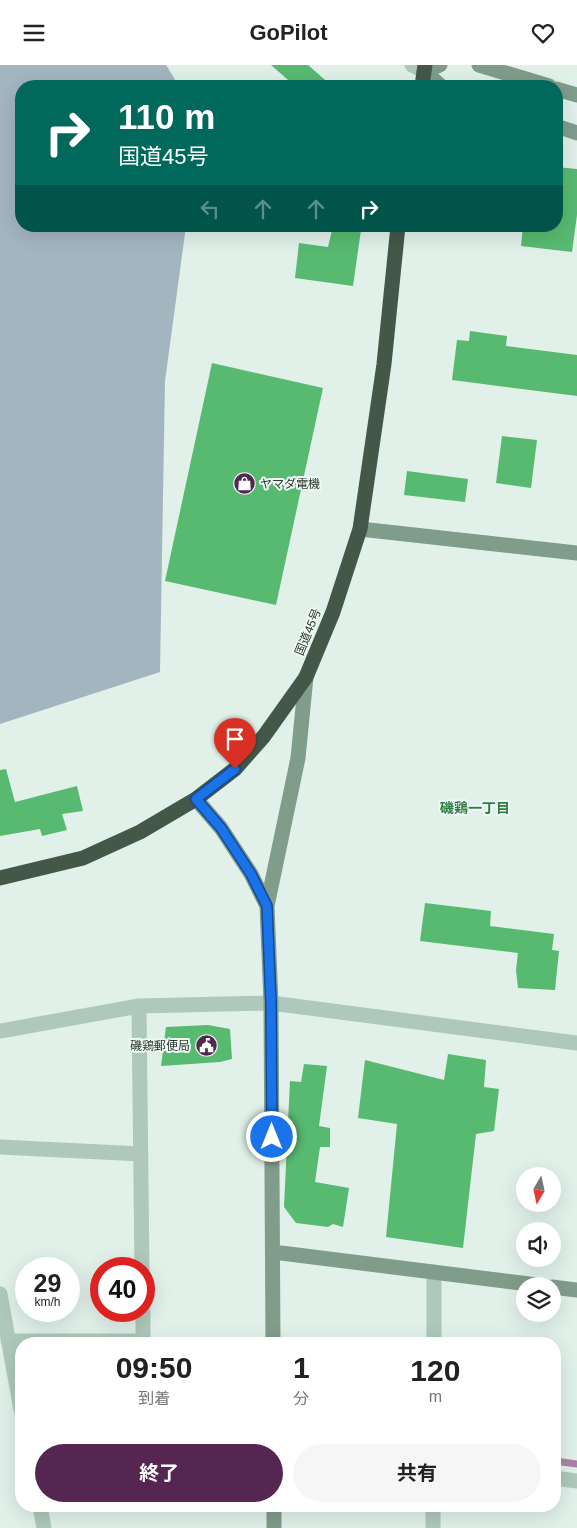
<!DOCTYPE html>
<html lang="ja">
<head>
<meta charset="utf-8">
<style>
	:root { --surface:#fff; --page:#f6f6f6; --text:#222; --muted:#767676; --accent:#552651 }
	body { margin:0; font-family:Helvetica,"Noto Sans JP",sans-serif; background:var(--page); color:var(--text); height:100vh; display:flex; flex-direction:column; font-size:19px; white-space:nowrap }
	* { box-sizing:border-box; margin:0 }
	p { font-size:16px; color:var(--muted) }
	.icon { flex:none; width:28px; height:28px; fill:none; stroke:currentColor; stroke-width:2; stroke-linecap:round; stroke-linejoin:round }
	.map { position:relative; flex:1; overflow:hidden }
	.panel { position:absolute; left:15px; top:1272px; width:546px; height:175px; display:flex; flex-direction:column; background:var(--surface); border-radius:20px; box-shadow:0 5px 20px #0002 }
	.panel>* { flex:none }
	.guide { position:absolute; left:15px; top:15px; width:548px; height:152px; border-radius:20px; box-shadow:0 5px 20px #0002; background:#00695c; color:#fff; overflow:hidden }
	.needle { width:32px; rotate:189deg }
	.fabs { position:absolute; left:516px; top:1102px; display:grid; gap:10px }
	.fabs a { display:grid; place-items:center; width:45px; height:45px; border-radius:50%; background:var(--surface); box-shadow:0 5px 20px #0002; font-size:25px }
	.speed { position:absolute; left:15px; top:1192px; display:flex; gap:10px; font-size:25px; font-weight:700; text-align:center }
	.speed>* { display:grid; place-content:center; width:65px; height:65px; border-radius:50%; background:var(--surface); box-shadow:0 5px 20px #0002; line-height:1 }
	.speed small { font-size:12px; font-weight:400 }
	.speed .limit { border:8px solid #d22; background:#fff; color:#111 }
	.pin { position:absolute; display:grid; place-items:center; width:42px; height:42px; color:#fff; margin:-51px -21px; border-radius:50% 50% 50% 0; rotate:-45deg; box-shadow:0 0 5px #0007 }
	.pin .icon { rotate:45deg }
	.me { position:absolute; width:55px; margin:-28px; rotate:0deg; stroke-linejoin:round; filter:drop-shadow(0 0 4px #0008) }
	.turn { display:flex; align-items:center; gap:18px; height:105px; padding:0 20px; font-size:22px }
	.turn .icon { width:65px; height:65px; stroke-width:2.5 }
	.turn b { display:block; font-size:35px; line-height:42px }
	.lanes { display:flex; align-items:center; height:48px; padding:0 20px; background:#0003; justify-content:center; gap:25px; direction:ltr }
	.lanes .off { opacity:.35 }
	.eta { display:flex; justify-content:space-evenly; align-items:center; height:85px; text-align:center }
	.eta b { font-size:30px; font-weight:700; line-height:35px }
	.cta { display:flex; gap:10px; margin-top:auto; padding:10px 20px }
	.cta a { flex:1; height:58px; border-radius:30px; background:var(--accent); color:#fff; font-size:20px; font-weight:700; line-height:58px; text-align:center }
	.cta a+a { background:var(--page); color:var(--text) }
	header { display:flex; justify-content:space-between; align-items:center; height:65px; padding:0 20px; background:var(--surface); font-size:22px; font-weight:700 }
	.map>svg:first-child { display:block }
</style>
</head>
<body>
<header><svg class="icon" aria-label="menu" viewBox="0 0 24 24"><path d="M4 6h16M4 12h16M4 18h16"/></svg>GoPilot<svg class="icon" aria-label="heart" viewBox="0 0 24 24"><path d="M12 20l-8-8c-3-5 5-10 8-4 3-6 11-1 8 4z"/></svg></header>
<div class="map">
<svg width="577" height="1463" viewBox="0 0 577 1463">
	<rect width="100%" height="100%" fill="#e1f1ea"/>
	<!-- green -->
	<path fill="#a3b5bf" d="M0 0H166L179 21H21V161H186L165 316 160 607 0 659Z"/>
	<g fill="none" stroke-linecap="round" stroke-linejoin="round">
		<!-- stream -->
		<path stroke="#ab83a8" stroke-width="7" d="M555 1396 577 1399"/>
	</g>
	<!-- building -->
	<path fill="#58b971" d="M271 0H308L332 21H295Z
		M556 102 577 104V150L572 187 521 181 523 161H556Z
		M333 161 361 165 353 221 295 213 299 178 328 182Z
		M470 266 507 271 506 281 577 290V331L452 315 457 275 469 276Z
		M212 298 323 323 276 540 165 516Z
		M502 371 537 375 531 423 496 418Z
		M407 406 468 414 465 437 404 430Z
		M6 704 15 737 77 721 83 746 62 749 67 765 42 771 40 764 0 771V705Z
		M425 838 491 846 490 861 554 869 552 885 559 886 555 925 518 923 516 905 518 888 420 876Z
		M208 960 230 964 232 994 220 997 161 1001 166 962Z
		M448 989 486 995 484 1022 499 1024 494 1066 476 1069 463 1183 386 1172 397 1059 358 1053 365 995 444 1015Z
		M304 999 327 1001 319 1061 330 1063V1082H320L315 1117 349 1123 343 1162 333 1159 328 1162 296 1158 284 1142 290 1016 301 1017Z"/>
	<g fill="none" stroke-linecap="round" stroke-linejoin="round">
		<!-- street -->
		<path stroke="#aec8bb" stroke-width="15" d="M412 0 424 6
			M139 941 142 1204
			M0 966 139 941 271 938 577 978
			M0 1082 141 1089
			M0 1229 21 1345
			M143 1246V1279
			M8 1276H143
			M434 1279V1207
			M555 1413 577 1416
			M40 1441 44 1463
			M433 1463V1441"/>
		<!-- secondary -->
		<path stroke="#809c8b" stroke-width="15" d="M440 0 424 6 441 21
			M479 0 549 21
			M556 24 577 30
			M556 61 577 68
			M360 464 577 488
			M196 734 221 763 251 809 267 841 271 938 273 1279
			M267 841 298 693 306 612
			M273 1187 545 1221
			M552 1222 577 1225
			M274 1441V1463"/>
		<!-- highway -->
		<path stroke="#44584a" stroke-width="15" d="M422 21 425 0
			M0 813 83 793 140 767 196 734 235 704 264 671 306 612 333 547 360 464 384 299 398 161"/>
	</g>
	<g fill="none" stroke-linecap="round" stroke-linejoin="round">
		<defs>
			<path id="route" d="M235 704 196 734 221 763 251 809 267 841 271 938 272 1072"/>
		</defs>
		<!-- route casing -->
		<use href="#route" stroke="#114b97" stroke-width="12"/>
		<!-- route -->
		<use href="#route" stroke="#1a73e8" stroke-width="9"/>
	</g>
	<!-- icons -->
	<defs>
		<symbol id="shop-disc" viewBox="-11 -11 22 22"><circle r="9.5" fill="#552651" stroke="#eef9f4"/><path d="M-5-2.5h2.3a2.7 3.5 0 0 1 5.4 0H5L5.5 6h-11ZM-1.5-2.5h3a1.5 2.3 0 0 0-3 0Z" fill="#fff"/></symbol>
		<symbol id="civic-disc" viewBox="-11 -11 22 22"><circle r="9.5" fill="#552651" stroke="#eef9f4"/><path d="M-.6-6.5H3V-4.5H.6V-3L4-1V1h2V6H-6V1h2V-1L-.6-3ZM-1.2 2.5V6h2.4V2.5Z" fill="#fff"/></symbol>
	</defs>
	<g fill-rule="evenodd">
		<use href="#shop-disc" x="232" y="406" width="25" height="25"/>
		<use href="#civic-disc" x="194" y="968" width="25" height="25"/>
	</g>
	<g text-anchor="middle" stroke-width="4" stroke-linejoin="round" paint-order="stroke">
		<!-- poi labels -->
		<g font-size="12" fill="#2c3830" stroke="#eef9f4" text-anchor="start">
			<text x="260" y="423">ヤマダ電機</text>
			<text x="190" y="985" text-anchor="end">磯鶏郵便局</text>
		</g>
		<!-- street labels -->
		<g font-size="12" fill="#2c3830" stroke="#eef9f4">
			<text transform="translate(308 567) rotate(-68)" y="4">国道45号</text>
		</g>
		<!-- neighbourhood labels -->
		<g font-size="14" font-weight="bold" fill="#2e7e43" stroke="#eef9f4">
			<text x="475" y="748">磯鶏一丁目</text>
		</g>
	</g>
</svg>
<div class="fabs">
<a><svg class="needle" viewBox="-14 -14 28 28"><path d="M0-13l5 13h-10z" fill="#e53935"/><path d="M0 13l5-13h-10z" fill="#767676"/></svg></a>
<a><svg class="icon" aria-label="sound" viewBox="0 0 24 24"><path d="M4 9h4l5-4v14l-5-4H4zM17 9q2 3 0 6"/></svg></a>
<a><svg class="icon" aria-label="layers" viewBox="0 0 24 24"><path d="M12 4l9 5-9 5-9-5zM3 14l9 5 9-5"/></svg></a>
</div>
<div class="speed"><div>29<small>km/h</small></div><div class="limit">40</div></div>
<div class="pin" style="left:235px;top:704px;background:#d93025"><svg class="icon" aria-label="arrive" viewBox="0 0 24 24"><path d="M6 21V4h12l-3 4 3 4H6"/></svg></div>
<svg class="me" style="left:272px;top:1072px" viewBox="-20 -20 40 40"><circle r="17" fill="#1a73e8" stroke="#fff" stroke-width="3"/><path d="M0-11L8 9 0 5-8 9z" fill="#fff"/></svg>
<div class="guide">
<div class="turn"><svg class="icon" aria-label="right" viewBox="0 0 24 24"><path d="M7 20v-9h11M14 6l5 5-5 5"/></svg><div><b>110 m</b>国道45号</div></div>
<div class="lanes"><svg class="icon off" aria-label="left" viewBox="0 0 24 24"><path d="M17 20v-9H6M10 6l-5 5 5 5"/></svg><svg class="icon off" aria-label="ahead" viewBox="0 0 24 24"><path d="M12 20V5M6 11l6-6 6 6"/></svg><svg class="icon off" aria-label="ahead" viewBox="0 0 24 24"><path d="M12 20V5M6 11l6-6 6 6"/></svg><svg class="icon" aria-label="right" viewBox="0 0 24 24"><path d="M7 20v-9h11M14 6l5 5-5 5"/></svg></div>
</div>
<section class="panel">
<div class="eta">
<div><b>09:50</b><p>到着</p></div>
<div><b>1</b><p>分</p></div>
<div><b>120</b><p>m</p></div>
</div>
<div class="cta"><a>終了</a><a>共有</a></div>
</section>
</div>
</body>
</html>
